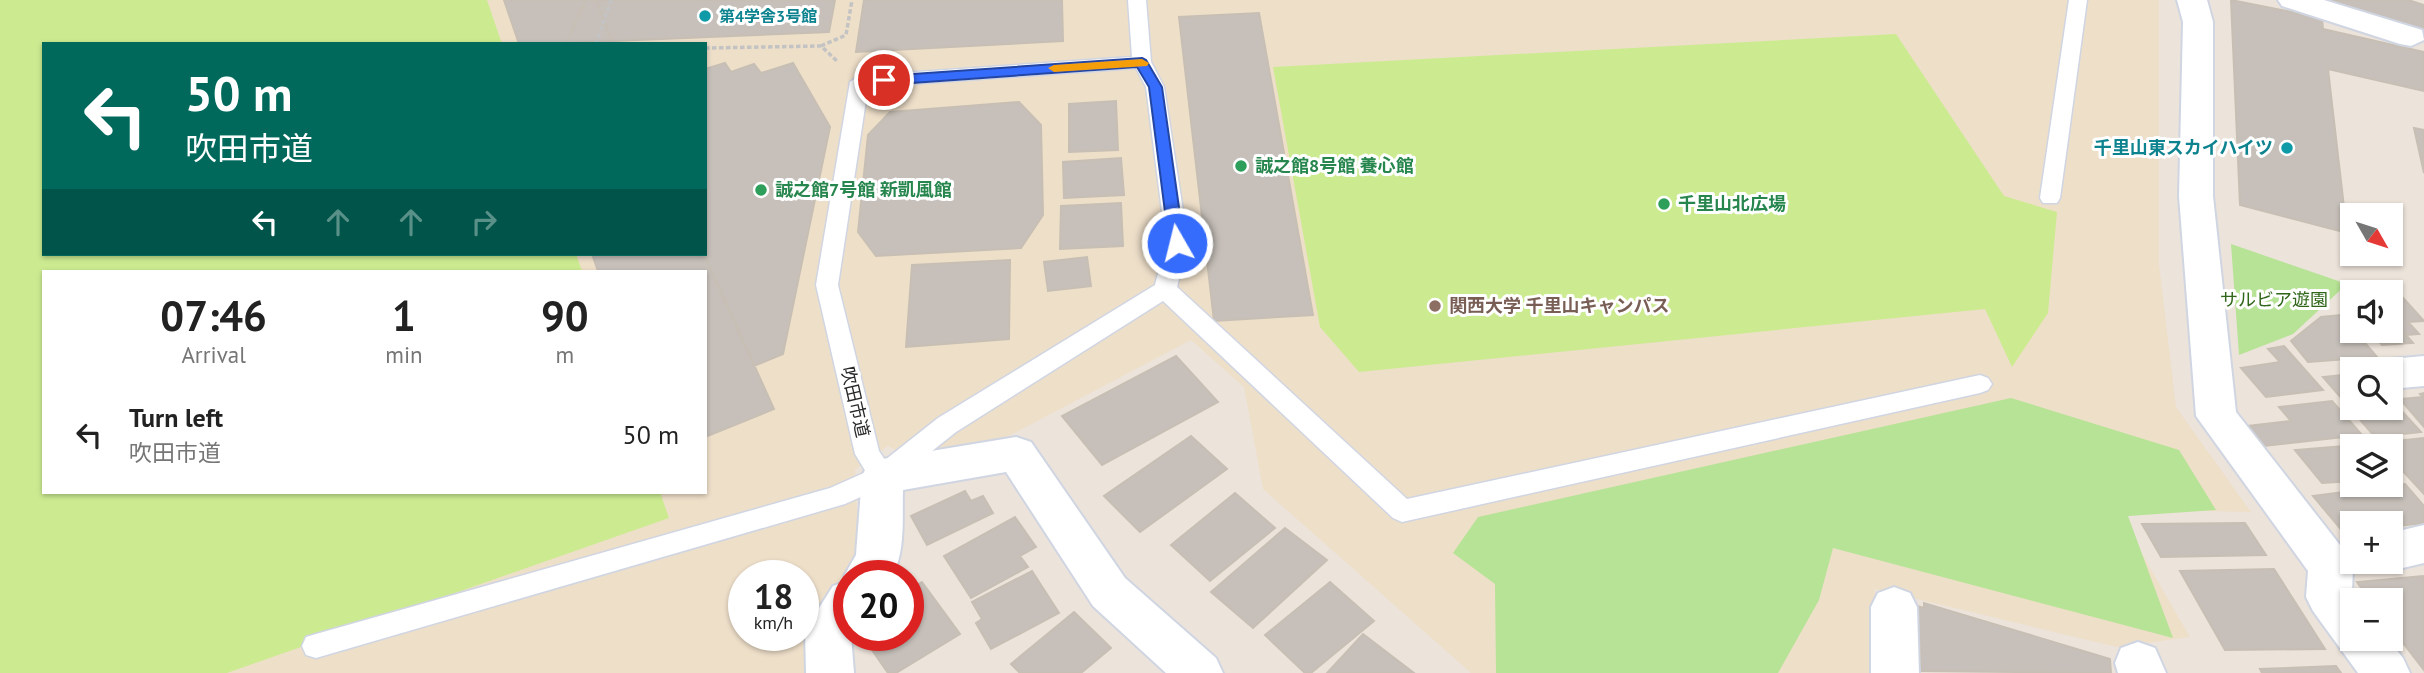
<!DOCTYPE html>
<html lang="en">
<head>
<meta charset="utf-8">
<style>
	:root { --surface:#fff; --page:#f6f6f6; --text:#222; --muted:#767676 }
	body { margin:0; font-family:"PT Sans","Noto Sans JP",sans-serif; background:var(--page); color:var(--text); height:100vh; display:flex; flex-direction:column; font-size:26px; white-space:nowrap }
	* { box-sizing:border-box; margin:0 }
	p { font-size:23px; color:var(--muted) }
	.icon { flex:none; width:38px; height:38px; fill:none; stroke:currentColor; stroke-width:2; stroke-linecap:round; stroke-linejoin:round }
	.map { position:relative; flex:1; overflow:hidden }
	.details { position:absolute; left:42px; top:270px; width:665px; height:224px; display:flex; flex-direction:column; background:var(--surface); border-radius:0px; box-shadow:0 2px 5px #0004 }
	.details>* { flex:none }
	.hud { position:absolute; left:42px; top:42px; width:665px; height:214px; border-radius:0px; box-shadow:0 2px 5px #0004; background:#00695c; color:#fff; overflow:hidden }
	.needle { width:46px; rotate:129deg }
	.buttons { position:absolute; left:2340px; top:203px; display:grid; gap:14px }
	.buttons a { display:grid; place-items:center; width:63px; height:63px; border-radius:0px; background:var(--surface); box-shadow:0 2px 5px #0004; font-size:35px }
	.speed { position:absolute; left:728px; top:560px; display:flex; gap:14px; font-size:35px; font-weight:700; text-align:center }
	.speed>* { display:grid; place-content:center; width:91px; height:91px; border-radius:50%; background:var(--surface); box-shadow:0 2px 5px #0004; line-height:1 }
	.speed small { font-size:18px; font-weight:400 }
	.speed .limit { border:10px solid #d22; background:#fff; color:#111 }
	.pin { position:absolute; display:grid; place-items:center; width:60px; height:60px; color:#fff; margin:-30px; border:4px solid #fff; border-radius:50%; box-shadow:0 2px 7px #0007 }
	.me { position:absolute; width:77px; margin:-38px; rotate:352deg; stroke-linejoin:round; filter:drop-shadow(0 0 5px #0008) }
	.turn { display:flex; align-items:center; gap:24px; height:147px; padding:0 28px; font-size:32px }
	.turn .icon { width:91px; height:91px; stroke-width:2.5 }
	.turn b { display:block; font-size:49px; line-height:60px }
	.lanes { display:flex; align-items:center; height:66px; padding:0 28px; background:#0003; justify-content:center; gap:35px; direction:ltr }
	.lanes .off { opacity:.35 }
	.eta { display:flex; justify-content:space-evenly; align-items:center; height:119px; text-align:center }
	.eta b { font-size:42px; font-weight:800; line-height:49px }
	ul { padding:0; list-style:none }
	li { display:flex; align-items:center; gap:21px; height:91px; padding:0 28px }
	li div { flex:1 }
	li b { display:block; font-size:26px }
	li em { font-style:normal }
	.map>svg:first-child { display:block }
</style>
</head>
<body>
<div class="map">
<svg width="2424" height="673" viewBox="0 0 2424 673">
	<rect width="100%" height="100%" fill="#ece3da"/>
	<!-- education -->
	<path fill="#eedfc9" fill-rule="evenodd" d="M0 0H2159V264L2176 407 2251 512 2116 509 2190 637 2117 647 1875 589 1873 673H1471L1263 489 1244 387 1191 340 984 449 907 456 888 446 855 470 859 553 806 626 807 673H0ZM44 44H705V254H44ZM44 271H705V492H44ZM744 576H803V635H744Z"/>
	<!-- green -->
	<path fill="#b6e395" d="M2231 244 2347 284 2293 334 2239 355Z
		M2011 398 2179 450 2216 510 2128 516 2173 638 1833 548 1819 600 1778 673H1496L1495 584 1453 553 1478 517Z"/>
	<!-- pitch -->
	<path fill="#cceb91" d="M0 0H487L502 44H44V254H576L582 271H44V492H660L669 518 227 673H0Z
		M1896 34 2004 196 2057 212 2048 313 2012 367 1985 309 1359 372 1320 327 1273 67Z"/>
	<!-- building -->
	<path fill="#c7c0ba" stroke="#c7bfb4" stroke-width="2" d="M504 0H596L613 44H519Z
		M586 0H835L829 32 566 43Z
		M864 0H1062L1063 41 856 52Z
		M2231 0 2322 18 2323 29 2424 52V91L2328 69 2347 233 2240 205Z
		M2322 0H2408L2424 5V31Z
		M1259 13 1313 315 1214 321 1179 17Z
		M725 63 731 72 754 64 761 73 793 63 830 127 783 354 754 366 704 254 705 69Z
		M1116 101 1118 150 1069 152V104Z
		M1019 102 1041 125 1043 215 1021 248 876 256 858 232 868 135 890 112Z
		M2414 128 2424 130V173Z
		M1121 158 1124 195 1064 198 1063 162Z
		M1121 203 1123 246 1060 249 1061 206Z
		M592 254H704L774 409 705 437V271H598Z
		M1087 257 1091 286 1048 291 1044 262Z
		M1010 260 1009 339 906 347 912 265Z
		M2395 289 2424 321 2408 322 2419 334 2406 335 2413 343 2382 345 2370 331H2390V292L2368 291Z
		M2341 315 2377 357 2308 362 2291 341 2321 317Z
		M2284 346 2323 390 2266 397 2241 368 2280 362 2268 349Z
		M1176 356 1218 402 1102 465 1062 416Z
		M2352 374V408H2390V398L2421 432 2375 437 2323 377Z
		M2424 393V427L2400 399 2423 397 2420 394Z
		M2332 401 2362 435 2264 446 2247 426 2291 421 2279 407Z
		M1191 436 1227 469 1140 532 1104 496Z
		M2424 438V494L2390 457V446H2381L2378 443Z
		M2369 444 2371 446H2352V481L2322 483 2295 450Z
		M2405 484 2424 506V523L2390 527V523H2352V532L2344 533 2313 496Z
		M965 491 971 501 983 496 993 513 927 545 911 516Z
		M1235 493 1275 528 1210 581 1171 545Z
		M1015 517 1036 547 1020 556 1028 567 971 598 944 556Z
		M2245 523 2266 555 2161 557 2142 524Z
		M1285 528 1327 560 1253 628 1211 592Z
		M2274 569 2325 649 2225 650 2180 571Z
		M1032 571 1059 613 991 649 976 623 982 619 972 602Z
		M2423 576 2424 578V670L2390 626V600H2370L2357 582Z
		M922 582 960 634 896 673H888L865 640 872 635H908V590Z
		M1330 582 1374 621 1311 673H1305L1265 635Z
		M1904 602 1924 608V603L2110 659 2111 673 1921 671V648L1902 642Z
		M1074 612 1111 648 1081 673H1020L1011 664Z
		M1363 634 1414 673H1327Z
		M2336 666 2341 673H2262L2260 669Z"/>
	<g fill="none" stroke-linecap="round" stroke-linejoin="round">
		<defs>
			<path id="lane" d="M1128 0H1146L1151 62 1164 87 1188 243 1177 287 1407 499 1980 375 1988 378 1992 384 1988 390 1980 393 1402 522 1393 518 1163 301 956 432 892 483 845 504 316 658 306 655 302 646 306 637 316 634 830 488 866 472 855 454 816 285 850 82 859 76 1132 57ZM1136 68 1146 87 1166 243 1155 285 938 418 885 460 879 451 838 285 868 87Z
				M2069 0H2087L2060 198 2057 203H2043L2040 198Z"/>
			<path id="street" d="M2177 0H2207L2213 22V196L2236 412 2347 554 2353 567 2352 592 2358 600H2352V639H2388L2403 658 2410 673H2358L2313 611 2306 597 2308 571 2196 416 2179 196 2183 22Z
				M2278 0H2324L2422 30 2424 40 2411 46 2400 44 2282 6Z
				M2424 356V386L2390 389V369H2373L2376 363 2390 359Z
				M1016 437 1031 442 1125 578 1216 658 1223 673H1166L1093 606 1006 472 903 490C902 517 906 552 892 576H849V635H851L854 673H806L805 630 833 586 846 581 844 576 856 555 862 476 868 464 883 459Z
				M2424 525V563L2390 571 2374 565 2373 562H2390V533Z
				M1894 587 1910 593 1917 607 1919 673H1871V607L1878 593Z
				M2138 642 2155 648 2166 673H2118L2115 663 2121 648Z"/>
		</defs>
		<!-- lane casing -->
		<use href="#lane" stroke="#d0d5e2" stroke-width="3"/>
		<!-- street casing -->
		<use href="#street" stroke="#d0d5e2" stroke-width="4"/>
		<!-- path -->
		<path stroke="#c3c3c3" stroke-width="3.5" stroke-dasharray="4.5 2.5" stroke-linecap="butt" d="M596 44 611 0
			M821 46 846 35 852 0
			M705 48 821 46 838 62"/>
		<!-- lane -->
		<use href="#lane" fill="#fff" fill-rule="evenodd"/>
		<!-- street -->
		<use href="#street" fill="#fff" fill-rule="evenodd"/>
	</g>
	<!-- route -->
	<path fill="#366cfc" stroke="#2346a4" stroke-width="2" d="M1142 58 1146 60 1162 87 1184 243 1177 248 1169 243 1149 87 1137 67 884 85 878 80 884 76Z"/>
	<!-- slow -->
	<path fill="#f59e0b" d="M1142 59 1149 63 1147 66 1054 72 1048 68 1054 65Z"/>
	<!-- markers -->
	<g fill="#0f9aa8" stroke="#fff" stroke-width="2.5">
		<circle cx="705" cy="16" r="7"/>
		<circle cx="2287" cy="148" r="7"/>
	</g>
	<g fill="#2e9e5b" stroke="#fff" stroke-width="2.5">
		<circle cx="1241" cy="166" r="7"/>
		<circle cx="761" cy="190" r="7"/>
		<circle cx="1664" cy="204" r="7"/>
	</g>
	<circle fill="#8d6e63" stroke="#fff" stroke-width="2.5" cx="1435" cy="306" r="7"/>
	<g text-anchor="middle" stroke-width="6" stroke-linejoin="round" paint-order="stroke">
		<!-- far-culture labels -->
		<g font-size="16" font-weight="bold" fill="#0d838f" stroke="#fff" text-anchor="start">
			<text x="719" y="22">第4学舎3号館</text>
		</g>
		<!-- culture labels -->
		<g font-size="18" font-weight="bold" fill="#0d838f" stroke="#fff" text-anchor="end">
			<text x="2273" y="154">千里山東スカイハイツ</text>
		</g>
		<!-- leisure labels -->
		<g font-size="18" font-weight="bold" fill="#27864d" stroke="#fff" text-anchor="start">
			<text x="1255" y="172">誠之館8号館 養心館</text>
			<text x="775" y="196">誠之館7号館 新凱風館</text>
			<text x="1678" y="210">千里山北広場</text>
		</g>
		<!-- park labels -->
		<g font-size="18" fill="#2f6618" stroke="#fff">
			<text x="2274" y="306">サルビア遊園</text>
		</g>
		<!-- education labels -->
		<g font-size="18" font-weight="bold" fill="#785e54" stroke="#fff" text-anchor="start">
			<text x="1449" y="312">関西大学 千里山キャンパス</text>
		</g>
		<!-- street labels -->
		<g font-size="18" fill="#292929" stroke="#fff">
			<text transform="translate(855 402) rotate(77)" y="6">吹田市道</text>
		</g>
	</g>
</svg>
<div class="buttons">
<a><svg class="needle" viewBox="-14 -14 28 28"><path d="M0-13l5 13h-10z" fill="#e53935"/><path d="M0 13l5-13h-10z" fill="#767676"/></svg></a>
<a><svg class="icon" aria-label="sound" viewBox="0 0 24 24"><path d="M4 9h4l5-4v14l-5-4H4zM17 9q2 3 0 6"/></svg></a>
<a><svg class="icon" aria-label="search" viewBox="0 0 24 24"><circle cx="10" cy="10" r="6"/><path d="M15 15l6 6"/></svg></a>
<a><svg class="icon" aria-label="layers" viewBox="0 0 24 24"><path d="M12 4l9 5-9 5-9-5zM3 14l9 5 9-5"/></svg></a>
<a>+</a>
<a>−</a>
</div>
<div class="speed"><div>18<small>km/h</small></div><div class="limit">20</div></div>
<div class="pin" style="left:884px;top:80px;background:#d93025"><svg class="icon" aria-label="arrive" viewBox="0 0 24 24"><path d="M6 21V4h12l-3 4 3 4H6"/></svg></div>
<svg class="me" style="left:1177px;top:243px" viewBox="-20 -20 40 40"><circle r="17" fill="#366cfc" stroke="#fff" stroke-width="3"/><path d="M0-11L8 9 0 5-8 9z" fill="#fff"/></svg>
<div class="hud">
<div class="turn"><svg class="icon" aria-label="left" viewBox="0 0 24 24"><path d="M17 20v-9H6M10 6l-5 5 5 5"/></svg><div><b>50 m</b>吹田市道</div></div>
<div class="lanes"><svg class="icon" aria-label="left" viewBox="0 0 24 24"><path d="M17 20v-9H6M10 6l-5 5 5 5"/></svg><svg class="icon off" aria-label="ahead" viewBox="0 0 24 24"><path d="M12 20V5M6 11l6-6 6 6"/></svg><svg class="icon off" aria-label="ahead" viewBox="0 0 24 24"><path d="M12 20V5M6 11l6-6 6 6"/></svg><svg class="icon off" aria-label="right" viewBox="0 0 24 24"><path d="M7 20v-9h11M14 6l5 5-5 5"/></svg></div>
</div>
<section class="details">
<div class="eta">
<div><b>07:46</b><p>Arrival</p></div>
<div><b>1</b><p>min</p></div>
<div><b>90</b><p>m</p></div>
</div>
<ul>
<li><svg class="icon" aria-label="left" viewBox="0 0 24 24"><path d="M17 20v-9H6M10 6l-5 5 5 5"/></svg><div><b>Turn left</b><p>吹田市道</p></div><em>50 m</em></li>
</ul>
</section>
</div>
</body>
</html>
